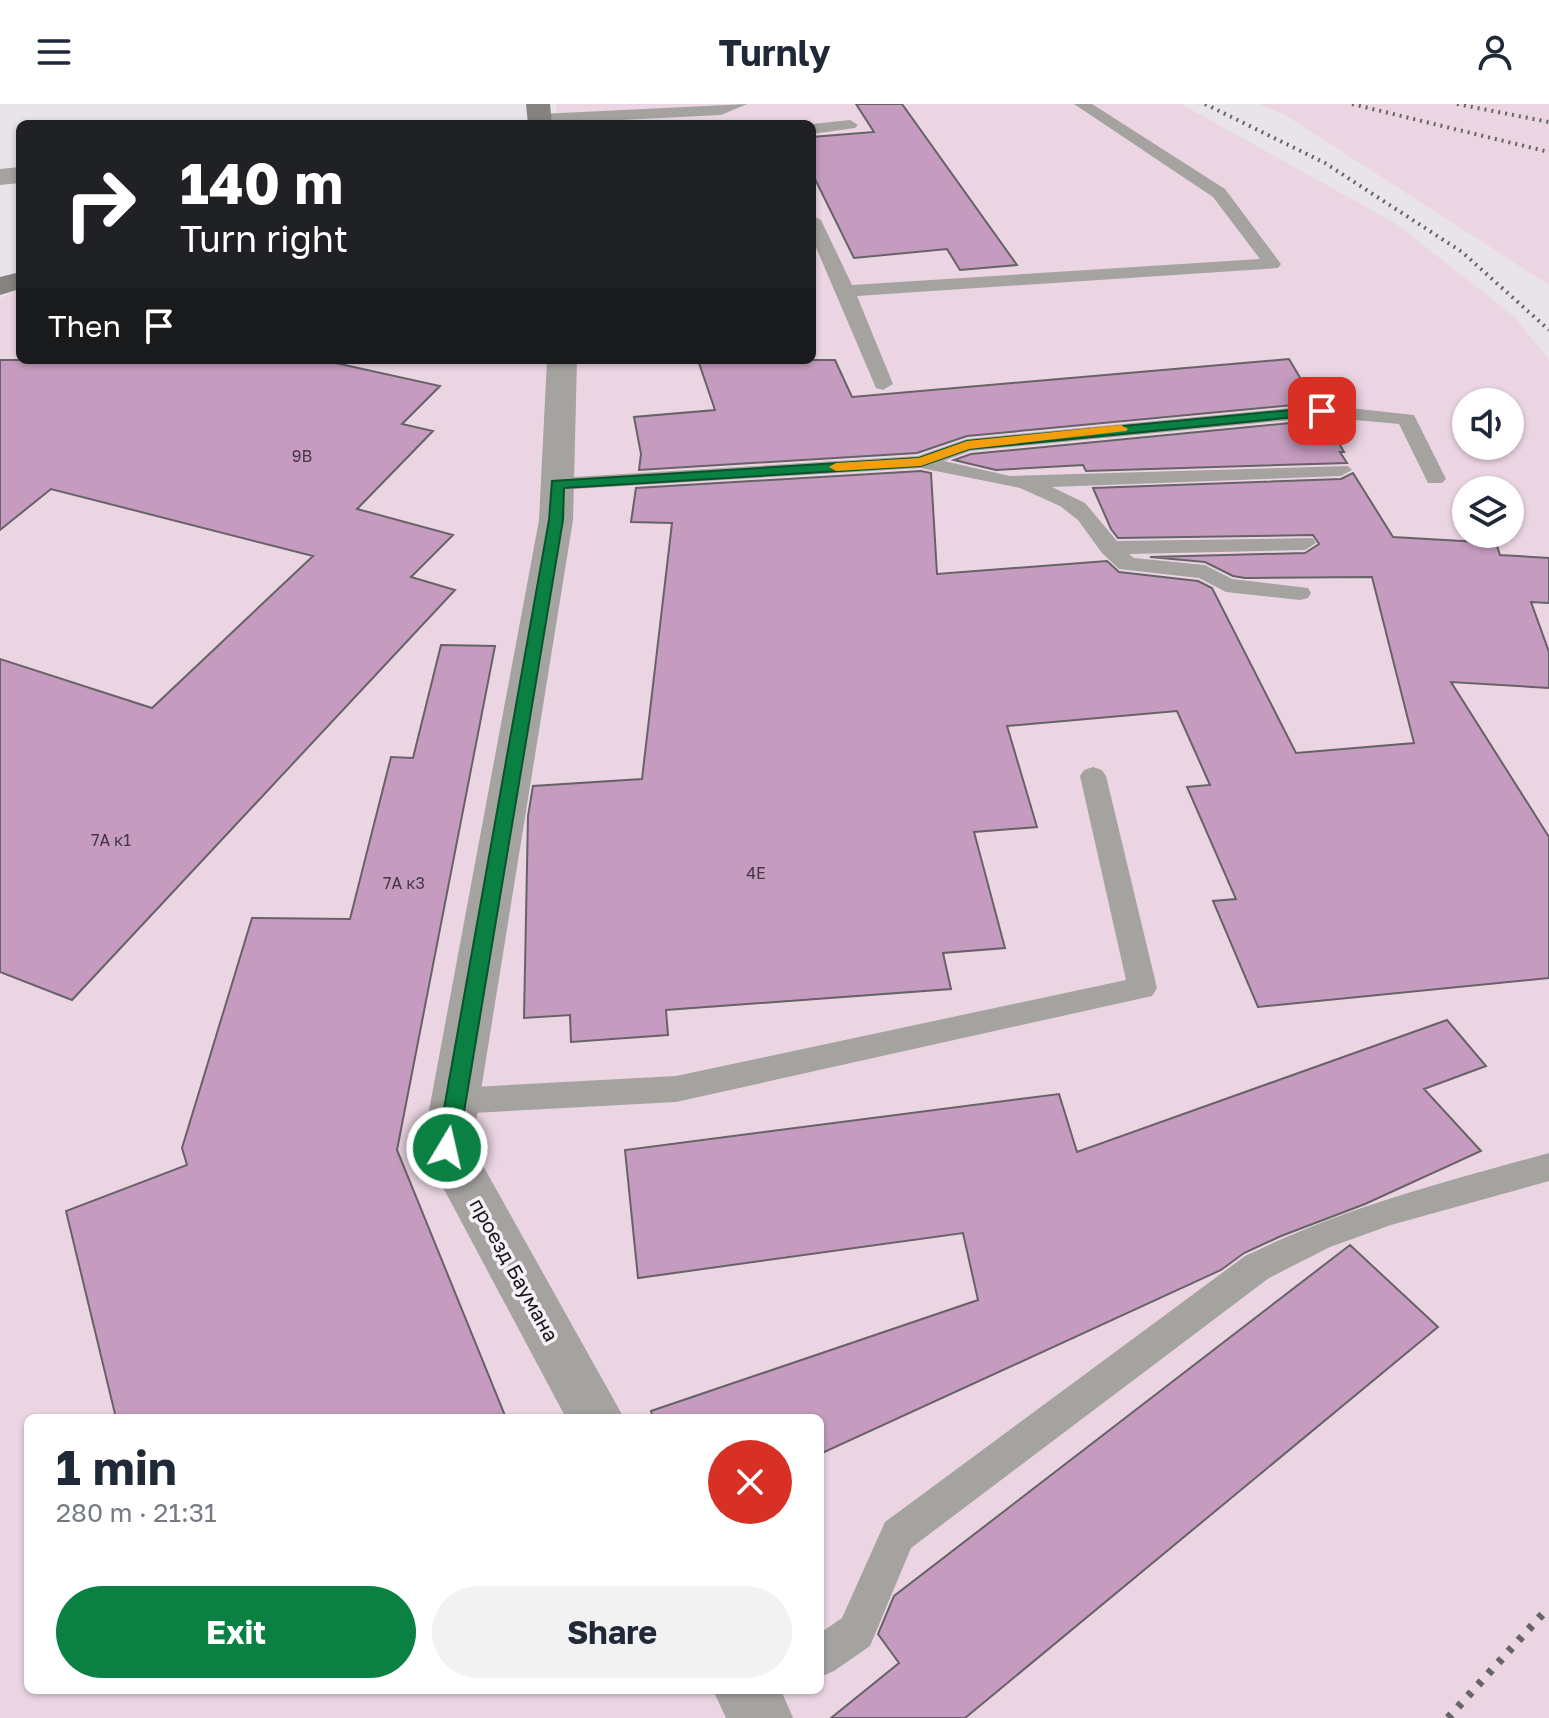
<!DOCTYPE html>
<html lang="en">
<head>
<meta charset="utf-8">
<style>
	:root { --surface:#fff; --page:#f2f2f3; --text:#1f2937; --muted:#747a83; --accent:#0b8043 }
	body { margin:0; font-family:"Golos Text",sans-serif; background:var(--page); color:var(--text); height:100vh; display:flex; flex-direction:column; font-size:30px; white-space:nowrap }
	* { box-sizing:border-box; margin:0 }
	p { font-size:26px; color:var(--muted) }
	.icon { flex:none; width:44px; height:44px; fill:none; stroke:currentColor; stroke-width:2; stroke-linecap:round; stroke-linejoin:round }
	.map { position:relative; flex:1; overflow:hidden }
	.side { position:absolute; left:24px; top:1310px; width:800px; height:280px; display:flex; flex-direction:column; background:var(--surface); border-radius:12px; box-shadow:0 2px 6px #0004 }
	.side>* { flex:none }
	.guide { position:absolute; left:16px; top:16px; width:800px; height:244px; border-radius:12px; box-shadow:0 2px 6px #0004; background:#202124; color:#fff; overflow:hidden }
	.tools { position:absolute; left:1452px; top:284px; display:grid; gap:16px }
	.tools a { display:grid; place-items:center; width:72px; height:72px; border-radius:50%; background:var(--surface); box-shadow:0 2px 6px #0004; font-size:40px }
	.pin { position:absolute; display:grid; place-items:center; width:68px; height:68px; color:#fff; margin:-34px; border-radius:16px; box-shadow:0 4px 12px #0006 }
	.me { position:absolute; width:88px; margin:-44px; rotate:9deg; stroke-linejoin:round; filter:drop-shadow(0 0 6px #0008) }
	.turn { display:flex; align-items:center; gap:28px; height:168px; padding:0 32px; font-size:36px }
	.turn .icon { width:104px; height:104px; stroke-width:2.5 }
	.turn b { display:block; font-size:56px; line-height:68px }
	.then { display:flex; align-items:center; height:76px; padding:0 32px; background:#0003; gap:16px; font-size:30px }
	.round { display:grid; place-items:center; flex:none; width:84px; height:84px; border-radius:42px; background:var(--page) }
	.overview { display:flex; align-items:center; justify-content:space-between; height:136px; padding:0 32px }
	h1 { font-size:48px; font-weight:700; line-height:60px }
	.cta { display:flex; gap:16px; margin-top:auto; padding:16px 32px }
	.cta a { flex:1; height:92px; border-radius:48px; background:var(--accent); color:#fff; font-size:32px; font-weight:700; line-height:92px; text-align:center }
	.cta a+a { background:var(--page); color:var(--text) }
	header { display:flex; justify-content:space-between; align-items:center; height:104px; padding:0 32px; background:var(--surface); font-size:36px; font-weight:700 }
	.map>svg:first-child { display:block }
</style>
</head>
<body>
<header><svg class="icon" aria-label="menu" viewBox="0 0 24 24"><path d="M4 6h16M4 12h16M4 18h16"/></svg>Turnly<svg class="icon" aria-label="person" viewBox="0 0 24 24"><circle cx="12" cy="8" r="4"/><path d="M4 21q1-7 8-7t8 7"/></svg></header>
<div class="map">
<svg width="1549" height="1614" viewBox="0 0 1549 1614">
	<rect width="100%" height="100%" fill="#e9e4ea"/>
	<!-- industrial -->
	<path fill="#ebd5e3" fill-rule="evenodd" d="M556 0H1181L1395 119 1515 213 1549 256V1614H0V194L20 185V256H812V20H558ZM1466 298H1510V342H1466ZM1466 386H1510V430H1466ZM28 1314H820V1586H28Z
		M1259 0H1549V181L1285 11Z"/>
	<!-- building -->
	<path fill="#c59cbf" stroke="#676267" stroke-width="2" d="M856 0H902L1017 161 960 166 947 145 854 154 812 69V33L874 28Z
		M1289 255 1315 299 967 332 917 349 639 366 641 350 634 313 715 306 698 256H835L852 293Z
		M0 256H322L440 282 402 320 433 327 357 405 453 431 411 473 455 486 72 896 0 868V555L152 604 313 452 51 385 0 426Z
		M1322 316H1326L1344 348H1340L1347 359 1086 367 1083 361 996 366 954 356 971 350Z
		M921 367 931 369 937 470 1107 457 1119 468 1198 477 1212 484 1296 649 1414 639 1372 473 1245 474 1233 472 1205 458 1150 453 1305 449 1319 440 1313 431 1118 434 1111 425 1093 384 1341 375 1353 369 1393 433 1496 439 1500 451 1549 454V499L1531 498 1549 548V584L1451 578 1549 733V874L1258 903 1213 797 1236 795 1187 683 1210 681 1177 607 1007 622 1037 723 974 728 1005 844 943 849 951 885 666 906 668 931 571 938 570 911 524 914 528 712 533 682 642 675 672 419 631 418 636 384Z
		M441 541 495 542 397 1046 506 1314H116L66 1107 187 1061 182 1044 252 814 350 815 391 653 413 654Z
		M1447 916 1486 962 1424 985 1481 1047 1365 1100 1281 1132 1244 1149 1221 1166 820 1350V1314H653L651 1307 978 1196 963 1129 638 1174 625 1046 1059 990 1077 1048Z
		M1350 1141 1438 1223 965 1614H831L899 1559 878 1530 894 1492Z"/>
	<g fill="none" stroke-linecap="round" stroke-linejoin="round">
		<!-- lane -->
		<path fill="#a5a3a0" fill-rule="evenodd" d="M747 0 721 11 540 20 532 15 540 10Z
			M1074 0H1092L1225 85 1281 160 1278 164 857 192 893 280 883 286 876 284 812 134V111L821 116 852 181 1260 155 1213 93Z
			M850 16 858 21 855 24 812 30V20Z
			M1322 301 1414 311 1446 375 1442 379H1428L1399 320 1322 313 970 347 944 357 1010 372 1348 362 1352 366 1341 372 1052 383 1085 399 1117 437 1313 434 1316 439 1305 446 1129 450 1134 454 1205 461 1232 475 1308 484 1311 489 1308 494 1300 496 1226 488 1199 474 1119 465 1102 449 1078 416 1060 402 1020 384 921 364 557 386 546 380 557 374 918 352 967 335Z
			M1093 663 1102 666 1106 672 1157 884 1152 892 676 998 455 1010 444 1006 439 997 444 988 455 984 676 972 1126 876 1080 672 1084 666Z
			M1549 1049V1077L1391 1121 1330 1143 1269 1174 911 1444 870 1542 834 1567 820 1573V1529L842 1514 885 1418 1245 1152C1346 1103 1441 1079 1549 1049Z"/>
		<!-- street -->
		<path fill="#a5a3a0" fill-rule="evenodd" d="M20 63V79L0 81V65Z
			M547 256H577L573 416 472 1042 624 1314H566L422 1044 539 416Z
			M713 1586H781L793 1614H726Z"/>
		<!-- secondary -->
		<path fill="#85837f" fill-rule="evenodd" d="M526 0H550L552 20H528Z
			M20 168V185L0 191V173Z"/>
		<!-- rail-far1 -->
		<path stroke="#676467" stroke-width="4" stroke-dasharray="2 5" stroke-linecap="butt" d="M1205 0 1325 59 1462 148 1549 226
			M1352 0 1549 48
			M1457 0 1549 18"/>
		<!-- rail -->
		<path stroke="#676467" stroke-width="8" stroke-dasharray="5 10" stroke-linecap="butt" d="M1448 1614 1549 1503"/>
	</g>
	<!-- route -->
	<path fill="#0b8043" stroke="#07532c" stroke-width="2" d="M1322 303 1329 307 1327 310 969 345 921 362 564 384 563 416 458 1044 455 1051 447 1053 440 1051 437 1044 549 416 552 377 919 354 967 337Z"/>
	<!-- slow -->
	<path fill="#f59e0b" d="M1121 321 1128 325 1126 327 969 345 921 362 836 367 829 363 836 359 919 354 967 337Z"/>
	<g text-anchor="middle" stroke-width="7" stroke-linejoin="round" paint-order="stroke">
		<!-- number labels -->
		<g font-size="16" fill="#423741">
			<text x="302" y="358">9В</text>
			<text x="111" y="742">7А к1</text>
			<text x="756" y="775">4E</text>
			<text x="404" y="785">7А к3</text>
		</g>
		<!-- street labels -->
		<g font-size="20" fill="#171517" stroke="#f6f1f8">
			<text transform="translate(514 1166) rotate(61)" y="7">проезд Баумана</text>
		</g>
	</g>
</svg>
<div class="tools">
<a><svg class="icon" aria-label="sound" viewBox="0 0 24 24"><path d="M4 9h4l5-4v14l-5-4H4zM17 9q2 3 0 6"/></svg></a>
<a><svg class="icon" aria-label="layers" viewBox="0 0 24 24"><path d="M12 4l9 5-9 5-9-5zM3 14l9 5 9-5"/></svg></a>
</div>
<div class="pin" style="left:1322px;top:307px;background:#d93025"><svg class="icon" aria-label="arrive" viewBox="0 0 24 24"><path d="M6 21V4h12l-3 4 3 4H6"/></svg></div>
<svg class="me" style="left:447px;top:1044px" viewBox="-20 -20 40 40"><circle r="17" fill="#0b8043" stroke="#fff" stroke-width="3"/><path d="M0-11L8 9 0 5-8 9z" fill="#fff"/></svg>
<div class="guide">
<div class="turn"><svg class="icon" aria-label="right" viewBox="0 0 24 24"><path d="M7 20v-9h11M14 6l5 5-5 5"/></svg><div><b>140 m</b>Turn right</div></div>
<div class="then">Then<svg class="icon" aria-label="arrive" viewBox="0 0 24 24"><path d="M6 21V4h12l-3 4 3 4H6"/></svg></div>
</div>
<section class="side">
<div class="overview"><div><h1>1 min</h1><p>280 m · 21:31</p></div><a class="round" style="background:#d93025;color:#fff"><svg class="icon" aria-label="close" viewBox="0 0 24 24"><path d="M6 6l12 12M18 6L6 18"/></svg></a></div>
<div class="cta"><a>Exit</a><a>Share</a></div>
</section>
</div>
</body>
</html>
